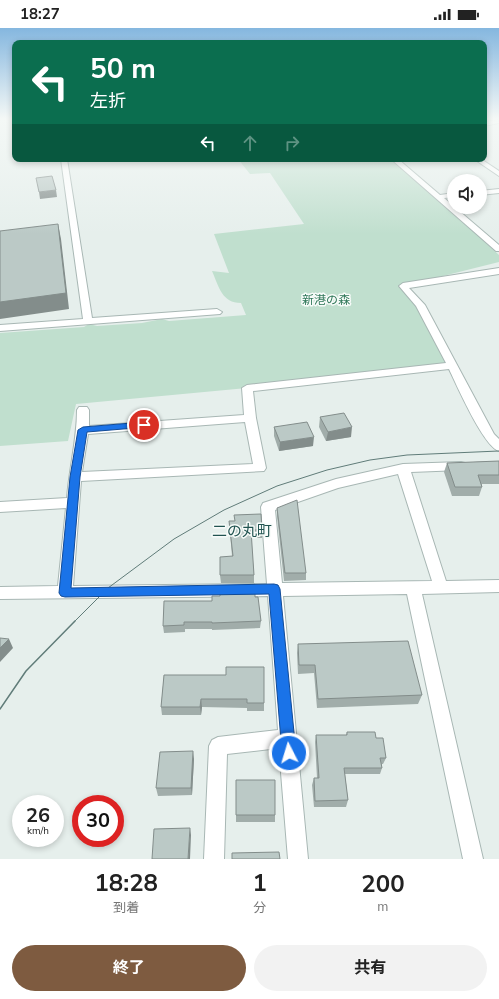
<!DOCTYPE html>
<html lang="ja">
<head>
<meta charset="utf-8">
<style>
	:root { --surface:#fff; --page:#f2f2f2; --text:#222; --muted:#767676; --accent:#7e5b40 }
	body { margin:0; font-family:"Nunito Sans","Noto Sans JP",sans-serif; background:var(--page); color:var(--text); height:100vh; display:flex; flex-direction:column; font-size:15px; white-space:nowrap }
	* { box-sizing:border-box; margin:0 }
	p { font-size:13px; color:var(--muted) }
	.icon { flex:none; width:22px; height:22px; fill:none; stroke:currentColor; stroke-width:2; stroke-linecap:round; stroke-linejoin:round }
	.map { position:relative; height:831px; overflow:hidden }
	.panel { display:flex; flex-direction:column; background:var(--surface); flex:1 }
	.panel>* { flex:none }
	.guide { position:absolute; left:12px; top:12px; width:475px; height:122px; border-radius:8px; box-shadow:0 2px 6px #0003; background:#0b6e4f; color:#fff; overflow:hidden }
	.fabs { position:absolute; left:447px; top:146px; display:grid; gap:8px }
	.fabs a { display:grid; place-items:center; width:40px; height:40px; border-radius:50%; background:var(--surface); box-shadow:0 2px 6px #0003; font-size:20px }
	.speed { position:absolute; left:12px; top:767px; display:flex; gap:8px; font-size:20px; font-weight:700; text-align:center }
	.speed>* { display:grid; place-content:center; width:52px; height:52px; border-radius:50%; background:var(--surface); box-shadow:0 2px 6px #0003; line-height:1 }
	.speed small { font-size:10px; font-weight:400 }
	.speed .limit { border:6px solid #d22; background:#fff; color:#111 }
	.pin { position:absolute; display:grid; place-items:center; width:34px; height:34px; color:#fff; margin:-17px; border:2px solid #fff; border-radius:50%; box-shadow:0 1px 4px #0007 }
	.me { position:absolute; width:44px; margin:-22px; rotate:355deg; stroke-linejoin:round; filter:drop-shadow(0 0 3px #0008) }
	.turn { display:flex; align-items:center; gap:14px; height:84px; padding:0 12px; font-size:18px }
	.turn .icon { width:52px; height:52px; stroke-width:2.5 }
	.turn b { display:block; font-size:28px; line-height:34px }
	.lanes { display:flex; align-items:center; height:38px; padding:0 12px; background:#0003; justify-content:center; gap:20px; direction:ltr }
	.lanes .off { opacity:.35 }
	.eta { display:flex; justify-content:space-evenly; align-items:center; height:68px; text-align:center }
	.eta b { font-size:24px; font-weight:700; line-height:28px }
	.action { display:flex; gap:8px; margin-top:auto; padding:8px 12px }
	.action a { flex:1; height:46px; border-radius:24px; background:var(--accent); color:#fff; font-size:16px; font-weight:700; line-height:46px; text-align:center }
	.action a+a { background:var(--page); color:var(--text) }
	.status { display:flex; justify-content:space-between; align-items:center; height:28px; padding:0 20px; background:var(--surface); direction:ltr }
	.status svg { height:11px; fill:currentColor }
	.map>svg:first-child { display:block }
</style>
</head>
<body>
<div class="status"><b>18:27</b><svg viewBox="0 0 49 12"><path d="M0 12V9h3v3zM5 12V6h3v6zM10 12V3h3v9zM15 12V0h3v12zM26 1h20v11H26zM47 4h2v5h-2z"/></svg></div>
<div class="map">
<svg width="499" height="831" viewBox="0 0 499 831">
	<rect width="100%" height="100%" fill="#e6efec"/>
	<!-- green -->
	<path fill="#c0dfce" d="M238 131H394L438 169 499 227V234L403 258 420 277 451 338 247 360 76 376 68 413 0 418V305L84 299 89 296 97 298 142 295 162 291 169 293 246 287 241 275C222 275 219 259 212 243L229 245 214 206 304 196 270 145 250 146Z"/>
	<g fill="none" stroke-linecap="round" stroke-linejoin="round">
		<defs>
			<path id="minor" d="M498 92 499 95 484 98V94Z
				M61 131H67L92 290 217 281 222 284 220 286 0 303V297L83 291Z
				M391 131H398L440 167 454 165V169L444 170 499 217V223H496Z
				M474 131H481L499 143V148Z
				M499 161V165L480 167V163Z
				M499 240V246L409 260 425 277 494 406 499 411V423C484 419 457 358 449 341L253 363 256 390 266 440 264 443 81 453 73 558 267 556 261 479 263 475 336 451 403 436 461 434 465 435 467 438 465 441 461 442 411 444 446 553 499 552V564L422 566 483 831H463L407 566 283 568 308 831H288L279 720 227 726 224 831H204L209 718 212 712 218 709 278 702 268 568 0 571V559L58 558 66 480 0 484V474L67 470C69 441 77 412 77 382L79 379H87L89 382V398L244 387 242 360 247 357 446 335 416 278 399 258 403 255ZM245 394 253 436 82 444 88 406ZM398 446 432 553 282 555 275 482 338 460Z"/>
		</defs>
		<!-- minor casing -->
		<use href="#minor" stroke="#a8b7b4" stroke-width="2"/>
		<!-- minor -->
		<use href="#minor" fill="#fff" fill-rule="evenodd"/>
		<!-- tram-far1 -->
		<path stroke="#607c79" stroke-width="1" d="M74 594 108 560 174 511 224 482 277 458 327 442 370 432 407 427 499 423"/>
		<!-- tram -->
		<path stroke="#607c79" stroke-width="1.5" d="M0 681 26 643 75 593"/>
	</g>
	<!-- wall -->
	<path fill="#a1adaa" d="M320 389 351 409 326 413 319 399Z
		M274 399 313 418 279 423 274 408Z
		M499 433V456H482V459L479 468H452L444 444 447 435Z
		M277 480 306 545V552L284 553 277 488Z
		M229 493 262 502V510H251L254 547V555H221L220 547 232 528Z
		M255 569 261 593 260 600 212 602V601H185V604L164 605 163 598 212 573Z
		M298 616 422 667 418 676 317 680 314 645 298 646 297 625Z
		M164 647 264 675V683H247V680L202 679 201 687H162L161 679Z
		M347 704 376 710 386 730 383 736H382V740L380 746H345L348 772 346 779H314L312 757 314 750H317L315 714 316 707H346Z
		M194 731 192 767 158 768 156 760Z
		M236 787H275V794H236Z"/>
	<!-- shaded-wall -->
	<path fill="#838d8b" d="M56 162 57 169 40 171 39 164Z
		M58 196 61 211 69 281 0 291V274Z
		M352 399 351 409 326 413 328 404Z
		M314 409 313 418 279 423 280 414Z
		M9 611 13 620 0 634V620Z
		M201 671 202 679 201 687 200 679Z
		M193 723 194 731 192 767 191 760Z
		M190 800 191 807 190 831H188Z"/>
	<!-- building -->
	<path fill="#bbc9c6" stroke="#838d8b" d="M52 148 56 162 39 164 36 150Z
		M58 196 66 265 0 274V203Z
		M344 385 352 399 328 404 320 389Z
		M307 394 314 409 280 414 274 399Z
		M499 433V447H478L482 459H455L447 435Z
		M297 472 306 545H285L277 480Z
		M261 486 262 502H251L254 547H220V529L233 528 229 493H235L234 487Z
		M220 563H255V569H258L261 593 212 595V594H184V597L163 598 164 573H212V568H220Z
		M0 610 9 611 0 620Z
		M408 613 422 667 318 671 315 637H299L298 616Z
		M226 639H264V675H247V671H201L200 679H161L164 647H226Z
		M347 704H375L376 710H383L386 730H380L382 740H344L348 772 315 773 314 750H319L316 707H347Z
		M193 723 191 760H156L160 724Z
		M236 752H275V787H236Z
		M190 800 188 831H152L154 801Z
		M279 824 280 831H232V825Z"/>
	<!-- sky -->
	<linearGradient id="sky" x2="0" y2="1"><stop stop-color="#85b7df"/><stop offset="0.44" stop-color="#f4f8f6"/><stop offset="1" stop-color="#f4f8f6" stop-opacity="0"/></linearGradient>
	<rect width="499" height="206" fill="url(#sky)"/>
	<!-- route -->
	<path fill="#1a73e8" stroke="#114b97" d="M144 394 148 397 147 399 87 404 80 449 71 560 274 556 278 557 280 561 296 725 294 730 289 732 284 730 282 725 269 566 65 569 61 568 59 565 70 449 78 402 83 399Z"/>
	<g text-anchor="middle" stroke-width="3" stroke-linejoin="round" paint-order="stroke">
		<!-- far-park labels -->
		<g font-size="12" fill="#2f7758" stroke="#f7fbf9">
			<text x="326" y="276">新港の森</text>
		</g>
		<!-- neighbourhood labels -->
		<g font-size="15" fill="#215350" stroke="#f7fbf9">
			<text x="242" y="508">二の丸町</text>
		</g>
	</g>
</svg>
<div class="fabs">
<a><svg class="icon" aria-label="sound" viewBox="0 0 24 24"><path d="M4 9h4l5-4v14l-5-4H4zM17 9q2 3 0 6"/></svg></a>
</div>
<div class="speed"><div>26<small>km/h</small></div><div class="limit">30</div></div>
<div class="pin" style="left:144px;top:397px;background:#d93025"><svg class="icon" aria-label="arrive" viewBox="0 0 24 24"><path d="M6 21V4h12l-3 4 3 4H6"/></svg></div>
<svg class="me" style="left:289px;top:725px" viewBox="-20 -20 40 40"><circle r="17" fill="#1a73e8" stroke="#fff" stroke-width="3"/><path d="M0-11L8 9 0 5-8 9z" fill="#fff"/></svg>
<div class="guide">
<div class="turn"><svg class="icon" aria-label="left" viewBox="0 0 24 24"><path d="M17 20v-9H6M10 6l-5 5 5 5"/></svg><div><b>50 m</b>左折</div></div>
<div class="lanes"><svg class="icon" aria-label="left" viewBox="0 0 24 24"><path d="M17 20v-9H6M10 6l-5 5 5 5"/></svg><svg class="icon off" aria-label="ahead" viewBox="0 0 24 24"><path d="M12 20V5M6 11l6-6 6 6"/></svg><svg class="icon off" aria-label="right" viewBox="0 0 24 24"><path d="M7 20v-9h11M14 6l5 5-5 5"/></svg></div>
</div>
</div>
<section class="panel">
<div class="eta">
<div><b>18:28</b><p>到着</p></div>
<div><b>1</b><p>分</p></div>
<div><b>200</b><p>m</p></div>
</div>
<div class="action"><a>終了</a><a>共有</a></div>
</section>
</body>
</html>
